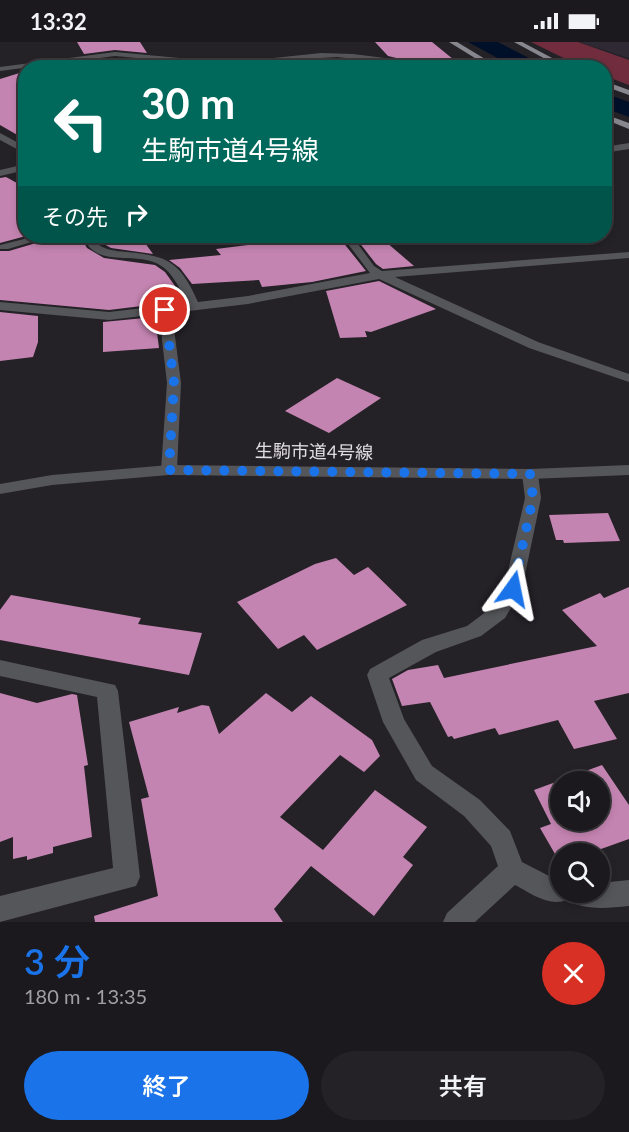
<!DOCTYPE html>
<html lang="ja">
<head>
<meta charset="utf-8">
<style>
	:root { --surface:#1b191d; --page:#242226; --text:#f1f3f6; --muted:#a0a0a4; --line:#39383b; --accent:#1a73e8 }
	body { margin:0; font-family:Lato,"Noto Sans JP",sans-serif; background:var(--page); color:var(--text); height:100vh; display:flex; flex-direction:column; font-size:22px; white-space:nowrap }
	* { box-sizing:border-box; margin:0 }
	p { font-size:20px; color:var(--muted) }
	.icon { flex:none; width:33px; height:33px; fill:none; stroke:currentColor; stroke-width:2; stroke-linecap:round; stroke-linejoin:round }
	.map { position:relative; height:880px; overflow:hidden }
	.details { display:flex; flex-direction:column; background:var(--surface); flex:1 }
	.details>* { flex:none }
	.top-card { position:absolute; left:18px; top:18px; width:594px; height:183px; border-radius:24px; box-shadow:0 3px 9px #0003,0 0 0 2px var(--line); background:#00695c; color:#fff; overflow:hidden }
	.fabs { position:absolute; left:550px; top:729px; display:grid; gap:12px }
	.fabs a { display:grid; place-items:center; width:60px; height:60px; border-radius:50%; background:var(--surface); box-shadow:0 3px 9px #0003,0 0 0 2px var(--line); font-size:30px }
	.pin { position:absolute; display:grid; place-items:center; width:51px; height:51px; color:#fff; margin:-26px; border:3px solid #fff; border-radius:50%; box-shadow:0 2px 6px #0007 }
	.me { position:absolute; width:66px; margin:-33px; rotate:12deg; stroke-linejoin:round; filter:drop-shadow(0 0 4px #0008) }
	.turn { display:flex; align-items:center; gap:21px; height:126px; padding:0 24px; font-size:27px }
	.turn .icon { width:78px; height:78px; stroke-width:2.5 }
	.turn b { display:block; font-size:42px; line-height:51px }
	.then { display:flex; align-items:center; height:57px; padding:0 24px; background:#0003; gap:12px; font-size:22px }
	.round { display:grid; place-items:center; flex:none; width:63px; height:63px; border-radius:32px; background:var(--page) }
	.headline { display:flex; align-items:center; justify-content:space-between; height:102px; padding:0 24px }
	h1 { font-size:36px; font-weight:600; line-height:45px; color:var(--accent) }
	.primary-button { display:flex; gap:12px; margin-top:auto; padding:12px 24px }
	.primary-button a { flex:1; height:69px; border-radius:36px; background:var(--accent); color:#fff; font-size:24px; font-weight:600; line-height:69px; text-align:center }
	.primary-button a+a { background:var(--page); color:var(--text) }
	.status { display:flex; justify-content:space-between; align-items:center; height:42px; padding:0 30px; background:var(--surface); direction:ltr }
	.status svg { height:16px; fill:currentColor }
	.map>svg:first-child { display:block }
</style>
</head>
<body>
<div class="status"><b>13:32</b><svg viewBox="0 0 49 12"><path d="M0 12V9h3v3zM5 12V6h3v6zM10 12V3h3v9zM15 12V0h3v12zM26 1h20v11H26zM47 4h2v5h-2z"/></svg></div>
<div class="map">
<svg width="629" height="880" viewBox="0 0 629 880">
	<rect width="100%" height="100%" fill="#242127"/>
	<!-- built -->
	<path fill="#2f2934" d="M581 0H629V16L582 1Z"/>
	<!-- forest -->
	<path fill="#712d3d" d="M531 0H578L629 18V43L605 34 604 26 582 25Z"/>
	<!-- water -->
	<path fill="#001028" d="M468 0H498L546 25H514Z
		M604 51 629 60V75L605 66Z"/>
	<!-- building -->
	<path fill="#c484b1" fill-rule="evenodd" d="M77 0H140L147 11 115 8 84 12Z
		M375 0H432L464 26H438L388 14Z
		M115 16 152 20 156 26H93L89 20Z
		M26 29V98L0 83V37Z
		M6 135 26 146V194L0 201V136Z
		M55 194H80L87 206 104 216 155 223 165 230 175 244 158 262 109 268 0 258V209H9L53 196Z
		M130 194H140L153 212 111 206 97 198Z
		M251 194H338L366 229 312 240 262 245 259 238 192 242 180 226 169 218 221 213 216 207 256 202Z
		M379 194 414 224 383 227 376 222 355 195Z
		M379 239 436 267 371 290 365 289 367 295 340 296 326 249Z
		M0 270 38 274V300L33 315 0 319Z
		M155 275 159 306 103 310V280Z
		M337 336 381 356 329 391 285 369Z
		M608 471 620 499 564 501 563 498H556L549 473Z
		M336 516 354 533 368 525 407 563 317 608 304 593 278 607 237 560 315 522Z
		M629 545V651L594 659 617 697 574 707 558 678 499 693 495 686 454 697 452 694 448 695 430 660 402 664 392 637 408 628 438 623 444 636 597 604 562 568 600 551 604 556Z
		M11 553 141 576 138 582 202 591 189 633 0 598V568Z
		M0 651 37 661 72 652 77 653 88 723 84 724 92 795 53 805V811L27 818V814L13 817V795L0 800Z
		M266 651 292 670 311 654 372 698 380 714 364 730 340 713 280 775 323 808 375 748 427 785 403 815 413 823 374 874 311 824 274 867 283 880H95L94 874 158 854 141 757 149 755 129 680 179 665 177 671 202 663 209 664 219 692Z
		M602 723 629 763V797L587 812H555L540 786 551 782 534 748ZM561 740H600V778H561Z"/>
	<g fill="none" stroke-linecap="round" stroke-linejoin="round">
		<!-- minor -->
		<path fill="#555659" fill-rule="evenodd" d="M115 10 212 19 264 17 321 11 353 12 401 18 436 26 337 15 212 23 115 14 0 29V25Z
			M0 91 26 105V112L0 98Z
			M629 101V107L604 111V105Z
			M26 122V128L0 134V128Z
			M36 194H52L8 207H0V203Z
			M83 194H93L96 201C105 208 115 209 127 210 169 214 180 220 198 260L248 254 370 231 342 194H352L374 224 382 229 629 210V216L395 235 538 300 629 332V340L529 306 379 237 248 262 172 271 181 341 177 428 175 432H163L161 428 167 341 159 272 109 278 0 268V260L109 270 187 261C180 247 172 228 156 221 132 210 94 226 83 194Z
			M530 427 538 432 541 456 522 547 505 576 481 594 436 610 389 636 404 677 432 724 480 758 510 789 522 820 551 835H561V850H600V841L629 838V864C608 866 586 869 567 858 549 865 530 851 515 843L475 880H443L447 871 498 824 491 804 464 774 416 738 383 680 367 633 370 627 422 598 467 584 491 566 504 546 525 456 522 432Z
			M0 618 115 643 118 649 140 835 136 844 0 880V854L113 826 97 655 0 634Z"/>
		<!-- tertiary -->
		<path fill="#555659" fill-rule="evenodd" d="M169 423 530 427 629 423V433L530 437 169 433 52 443 0 452V442L52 433Z"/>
		<!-- primary -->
		<path fill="#87888f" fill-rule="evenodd" d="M449 0H457L500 26H491Z
			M514 0H522L571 26H562Z
			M604 39 629 48V53L604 44Z
			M604 72 629 81V87L604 77Z"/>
	</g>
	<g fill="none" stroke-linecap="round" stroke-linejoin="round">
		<!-- route -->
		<path stroke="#1a73e8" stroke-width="10" stroke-dasharray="0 18" d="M165 268 174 341 169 428 530 432 533 456 513 547"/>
	</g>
	<g text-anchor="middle" stroke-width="6" stroke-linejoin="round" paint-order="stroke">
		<!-- street labels -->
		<g font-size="18" fill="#e1dee3" stroke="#242127">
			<text transform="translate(314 410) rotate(1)" y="6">生駒市道4号線</text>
		</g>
	</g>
</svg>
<div class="fabs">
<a><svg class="icon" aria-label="sound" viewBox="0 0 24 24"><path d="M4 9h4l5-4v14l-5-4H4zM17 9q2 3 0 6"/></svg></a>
<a><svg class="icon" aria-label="search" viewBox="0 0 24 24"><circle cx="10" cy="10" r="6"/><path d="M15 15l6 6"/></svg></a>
</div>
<div class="pin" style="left:165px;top:268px;background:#d93025"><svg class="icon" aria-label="arrive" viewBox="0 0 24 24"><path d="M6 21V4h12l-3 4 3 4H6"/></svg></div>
<svg class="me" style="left:513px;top:547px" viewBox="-20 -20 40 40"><path d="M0-17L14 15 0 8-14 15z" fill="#1a73e8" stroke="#fff" stroke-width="4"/></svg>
<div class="top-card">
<div class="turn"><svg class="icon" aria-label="left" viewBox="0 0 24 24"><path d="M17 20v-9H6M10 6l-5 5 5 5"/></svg><div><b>30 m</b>生駒市道4号線</div></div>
<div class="then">その先<svg class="icon" aria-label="right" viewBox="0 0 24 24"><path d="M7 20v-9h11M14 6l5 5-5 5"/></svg></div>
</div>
</div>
<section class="details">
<div class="headline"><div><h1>3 分</h1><p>180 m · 13:35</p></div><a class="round" style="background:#d93025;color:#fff"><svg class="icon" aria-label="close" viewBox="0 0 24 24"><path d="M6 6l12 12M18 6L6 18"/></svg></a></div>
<div class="primary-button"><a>終了</a><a>共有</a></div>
</section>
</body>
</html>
